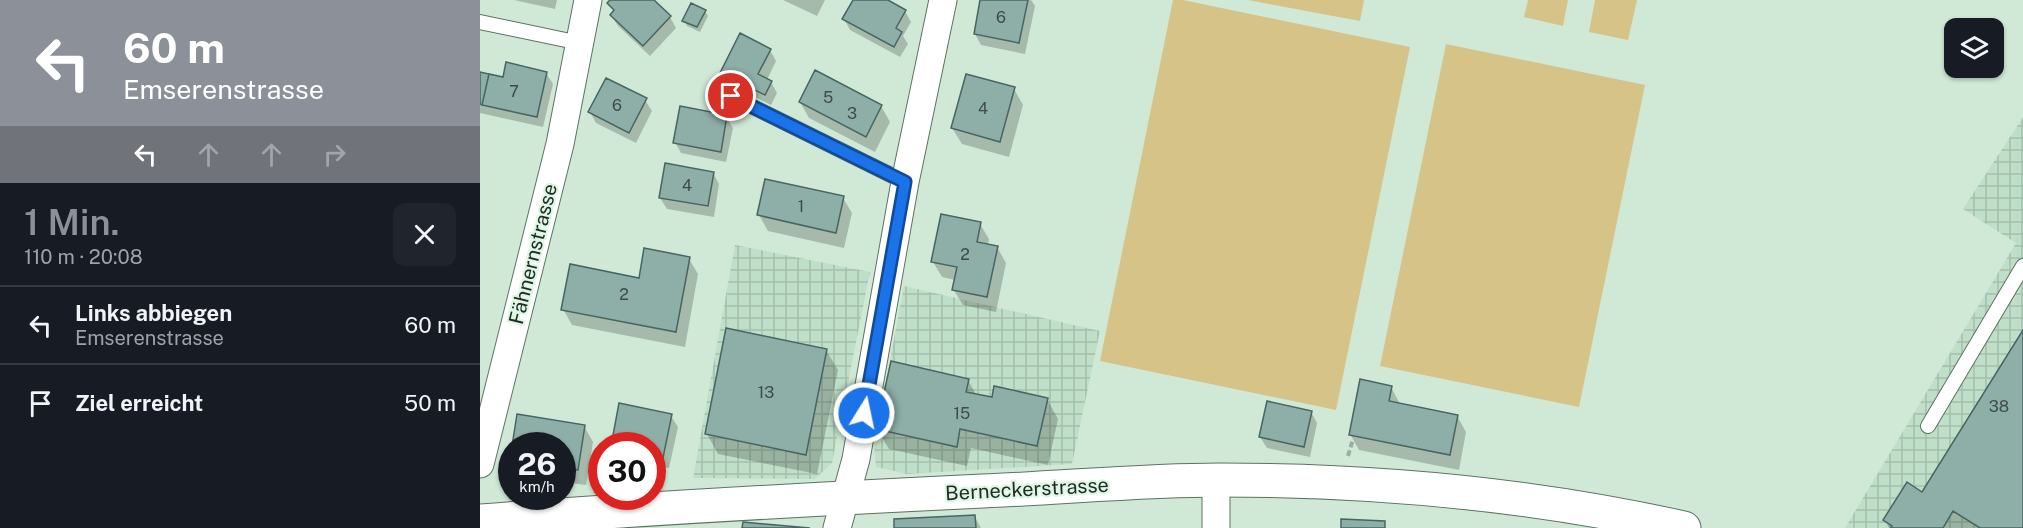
<!DOCTYPE html>
<html lang="de">
<head>
<meta charset="utf-8">
<style>
	:root { --surface:#171b24; --page:#20242c; --text:#f1f3f6; --muted:#9ea1a6; --line:#363941; --accent:#8c9099 }
	body { margin:0; font-family:"Public Sans",sans-serif; background:var(--page); color:var(--text); height:100vh; display:flex; flex-direction:column; font-size:22px; white-space:nowrap }
	* { box-sizing:border-box; margin:0 }
	p { font-size:20px; color:var(--muted) }
	.icon { flex:none; width:33px; height:33px; fill:none; stroke:currentColor; stroke-width:2; stroke-linecap:round; stroke-linejoin:round }
	.map { position:relative; flex:1; overflow:hidden }
	.details { display:flex; flex-direction:column; background:var(--surface); width:480px }
	.details>* { flex:none }
	.banner { background:#8c9099; color:#fff; overflow:hidden }
	.controls { position:absolute; left:1464px; top:18px; display:grid; gap:12px }
	.controls a { display:grid; place-items:center; width:60px; height:60px; border-radius:12px; background:var(--surface); box-shadow:0 2px 4px #0004; font-size:30px }
	.speed { position:absolute; left:18px; top:432px; display:flex; gap:12px; font-size:30px; font-weight:700; text-align:center }
	.speed>* { display:grid; place-content:center; width:78px; height:78px; border-radius:50%; background:var(--surface); box-shadow:0 2px 4px #0004; line-height:1 }
	.speed small { font-size:15px; font-weight:400 }
	.speed .limit { border:9px solid #d22; background:#fff; color:#111 }
	.pin { position:absolute; display:grid; place-items:center; width:51px; height:51px; color:#fff; margin:-26px; border:3px solid #fff; border-radius:50%; box-shadow:0 2px 6px #0007 }
	.me { position:absolute; width:66px; margin:-33px; rotate:10deg; stroke-linejoin:round; filter:drop-shadow(0 0 4px #0008) }
	.turn { display:flex; align-items:center; gap:21px; height:126px; padding:0 24px; font-size:27px }
	.turn .icon { width:78px; height:78px; stroke-width:2.5 }
	.turn b { display:block; font-size:42px; line-height:51px }
	.lanes { display:flex; align-items:center; height:57px; padding:0 24px; background:#0003; justify-content:center; gap:30px; direction:ltr }
	.lanes .off { opacity:.35 }
	.round { display:grid; place-items:center; flex:none; width:63px; height:63px; border-radius:12px; background:var(--page) }
	.overview { display:flex; align-items:center; justify-content:space-between; height:102px; padding:0 24px }
	h1 { font-size:36px; font-weight:600; line-height:45px; color:var(--accent) }
	ul { padding:0; list-style:none }
	li { display:flex; align-items:center; gap:18px; height:78px; padding:0 24px; border-top:2px solid var(--line) }
	li div { flex:1 }
	li b { display:block; font-size:22px }
	li em { font-style:normal }
	main { display:flex; flex:1; min-height:0 }
	.map>svg:first-child { display:block }
</style>
</head>
<body>
<main>
<section class="details">
<div class="banner">
<div class="turn"><svg class="icon" aria-label="left" viewBox="0 0 24 24"><path d="M17 20v-9H6M10 6l-5 5 5 5"/></svg><div><b>60 m</b>Emserenstrasse</div></div>
<div class="lanes"><svg class="icon" aria-label="left" viewBox="0 0 24 24"><path d="M17 20v-9H6M10 6l-5 5 5 5"/></svg><svg class="icon off" aria-label="ahead" viewBox="0 0 24 24"><path d="M12 20V5M6 11l6-6 6 6"/></svg><svg class="icon off" aria-label="ahead" viewBox="0 0 24 24"><path d="M12 20V5M6 11l6-6 6 6"/></svg><svg class="icon off" aria-label="right" viewBox="0 0 24 24"><path d="M7 20v-9h11M14 6l5 5-5 5"/></svg></div>
</div>
<div class="overview"><div><h1>1 Min.</h1><p>110 m · 20:08</p></div><a class="round"><svg class="icon" aria-label="close" viewBox="0 0 24 24"><path d="M6 6l12 12M18 6L6 18"/></svg></a></div>
<ul>
<li><svg class="icon" aria-label="left" viewBox="0 0 24 24"><path d="M17 20v-9H6M10 6l-5 5 5 5"/></svg><div><b>Links abbiegen</b><p>Emserenstrasse</p></div><em>60 m</em></li>
<li><svg class="icon" aria-label="arrive" viewBox="0 0 24 24"><path d="M6 21V4h12l-3 4 3 4H6"/></svg><div><b>Ziel erreicht</b></div><em>50 m</em></li>
</ul>
</section>
<div class="map">
<svg width="1543" height="528" viewBox="0 0 1543 528">
	<defs>
		<pattern id="industrial-grid" width="8" height="8" patternUnits="userSpaceOnUse" patternTransform="scale(1.5)"><rect width="8" height="8" fill="#c0dfc8"/><path d="M0 4h8M4 0v8" fill="none" stroke="#a5c0ac"/></pattern>
	</defs>
	<rect width="100%" height="100%" fill="#d0e9d6"/>
	<!-- industrial -->
	<path fill="url(#industrial-grid)" d="M1543 117V528H1365L1536 243 1483 209Z
		M255 245 390 272 352 463 335 479 213 478Z
		M424 286 620 331 592 464 427 474 396 467 394 446Z"/>
	<!-- park -->
	<path fill="#d5c388" d="M693 0H703L930 47 856 410 620 361Z
		M768 0H884L880 21Z
		M1048 0H1088L1083 26 1044 17Z
		M1115 0H1157L1148 40 1109 32Z
		M966 44 1165 85 1099 407 900 366Z"/>
	<!-- shadow -->
	<path fill="#0003" d="M34 0H77L75 9Z
		M132 0H172L190 17 196 28 170 56 138 26 131 15 134 12 129 3Z
		M303 0H345L337 16Z
		M374 0H405L425 11 431 22 423 36 428 44 420 57 370 30 364 19Z
		M502 0H551L555 6 545 54 501 45 495 34Z
		M225 11 228 16 220 32 207 26 204 20Z
		M290 50 296 61 287 80 291 82 297 93 291 105 248 84 242 73Z
		M0 73 24 79 66 73 73 84 63 127 0 113Z
		M534 89 543 105 529 157 482 144 472 128Z
		M165 100 172 111 156 143 116 123 110 112Z
		M320 102 401 106 410 122 395 152 329 118Z
		M246 117 253 128 246 162 201 153 195 142Z
		M233 173 239 184 234 217 187 209 180 198Z
		M363 198 372 213 364 248 288 231 279 215Z
		M500 224 509 239 508 245 517 247 526 263 516 312 483 305 473 289 475 280 462 277 453 262Z
		M209 259 218 274 205 347 92 325 83 309Z
		M1543 333V528H1409L1405 520 1443 494Z
		M346 350 358 370 337 474 238 454 227 434Z
		M488 380 497 396 513 399H567L578 419 568 465 491 448 487 466 409 449 397 429Z
		M911 387 920 404 977 416 986 432 979 470 879 450 870 434Z
		M831 412 837 423 830 457 787 448 780 437Z
		M191 416 198 427 189 468 172 465V446Z
		M104 426 113 442 106 485 82 482V446Z
		M495 517 501 528H416Z"/>
	<!-- building -->
	<path fill="#8eaea8" stroke="#486661" stroke-width="1.5" d="M130 0H174L191 16 163 46 130 15 134 10 127 3Z
		M373 0H408L426 10 416 28 422 32 414 47 362 19Z
		M500 0H548L539 43 494 34Z
		M211 3 226 10 217 27 202 21Z
		M260 33 291 49 278 74 292 81 285 95 240 73Z
		M26 62 67 72 57 117 2 105 9 74 23 77Z
		M335 70 402 105 386 137 319 102Z
		M0 72 9 74 2 105 0 104Z
		M486 74 535 87 520 142 471 128Z
		M126 78 167 98 149 133 108 112Z
		M200 106 247 115 241 152 193 143Z
		M185 163 234 172 228 206 179 198Z
		M285 179 364 196 356 233 277 215Z
		M461 214 501 222 497 242 518 246 507 297 472 290 477 267 451 262Z
		M164 248 210 257 196 332 81 310 90 264 159 278Z
		M246 328 347 349 326 455 225 434Z
		M1543 330V528H1500L1473 511 1463 528H1411L1412 526 1403 520 1427 482 1442 492Z
		M411 361 489 379 486 392 512 397 514 386 568 398 557 446 480 429 477 447 396 429Z
		M880 379 912 386 909 401 978 415 970 455 869 435Z
		M787 401 832 411 824 447 779 437Z
		M139 403 192 414 183 458 172 456V446H131Z
		M37 414 105 425 98 470 82 468V446H32Z
		M495 515 496 528H414V519Z
		M861 519 905 521V528H861Z
		M263 522 330 528H262Z"/>
	<g fill="none" stroke-linecap="round" stroke-linejoin="round">
		<defs>
			<path id="service" d="M0 22 100 43
				M251 96 425 182
				M1448 426 1543 266"/>
			<path id="minor" d="M0 464 80 144 108 0
				M357 528 376 459 425 182 463 0
				M736 528V480"/>
			<path id="secondary" d="M0 521C168 508 335 499 503 491 582 488 661 480 740 480 896 480 1051 494 1204 528"/>
		</defs>
		<!-- service casing -->
		<use href="#service" stroke="#5d7362" stroke-width="16"/>
		<!-- minor casing -->
		<use href="#minor" stroke="#5d7362" stroke-width="29"/>
		<!-- secondary casing -->
		<use href="#secondary" stroke="#5d7362" stroke-width="35"/>
		<!-- path -->
		<path stroke="#9bafa0" stroke-width="4" stroke-dasharray="6 3" stroke-linecap="butt" d="M868 456 873 439"/>
		<!-- service -->
		<use href="#service" stroke="#fff" stroke-width="14"/>
		<!-- minor -->
		<use href="#minor" stroke="#fff" stroke-width="27"/>
		<!-- secondary -->
		<use href="#secondary" stroke="#fff" stroke-width="33"/>
	</g>
	<g fill="none" stroke-linecap="round" stroke-linejoin="round">
		<defs>
			<path id="route" d="M251 96 425 182 384 413"/>
		</defs>
		<!-- route casing -->
		<use href="#route" stroke="#114b97" stroke-width="15"/>
		<!-- route -->
		<use href="#route" stroke="#1a73e8" stroke-width="10"/>
	</g>
	<g text-anchor="middle" stroke-width="4.5" stroke-linejoin="round" paint-order="stroke">
		<!-- number labels -->
		<g font-size="16" fill="#3d4c46">
			<text x="521" y="23">6</text>
			<text x="34" y="97">7</text>
			<text x="348" y="103">5</text>
			<text x="137" y="111">6</text>
			<text x="503" y="114">4</text>
			<text x="372" y="119">3</text>
			<text x="207" y="191">4</text>
			<text x="321" y="212">1</text>
			<text x="485" y="260">2</text>
			<text x="144" y="300">2</text>
			<text x="286" y="398">13</text>
			<text x="1519" y="412">38</text>
			<text x="482" y="419">15</text>
		</g>
		<!-- street labels -->
		<g font-size="20" fill="#222c25" stroke="#ddf7e3">
			<text transform="translate(53 254) rotate(-76)" y="7">Fähnernstrasse</text>
			<text transform="translate(547 489) rotate(-3)" y="7">Berneckerstrasse</text>
		</g>
	</g>
</svg>
<div class="controls">
<a><svg class="icon" aria-label="layers" viewBox="0 0 24 24"><path d="M12 4l9 5-9 5-9-5zM3 14l9 5 9-5"/></svg></a>
</div>
<div class="speed"><div>26<small>km/h</small></div><div class="limit">30</div></div>
<div class="pin" style="left:251px;top:96px;background:#d93025"><svg class="icon" aria-label="arrive" viewBox="0 0 24 24"><path d="M6 21V4h12l-3 4 3 4H6"/></svg></div>
<svg class="me" style="left:384px;top:413px" viewBox="-20 -20 40 40"><circle r="17" fill="#1a73e8" stroke="#fff" stroke-width="3"/><path d="M0-11L8 9 0 5-8 9z" fill="#fff"/></svg>
</div>
</main>
</body>
</html>
